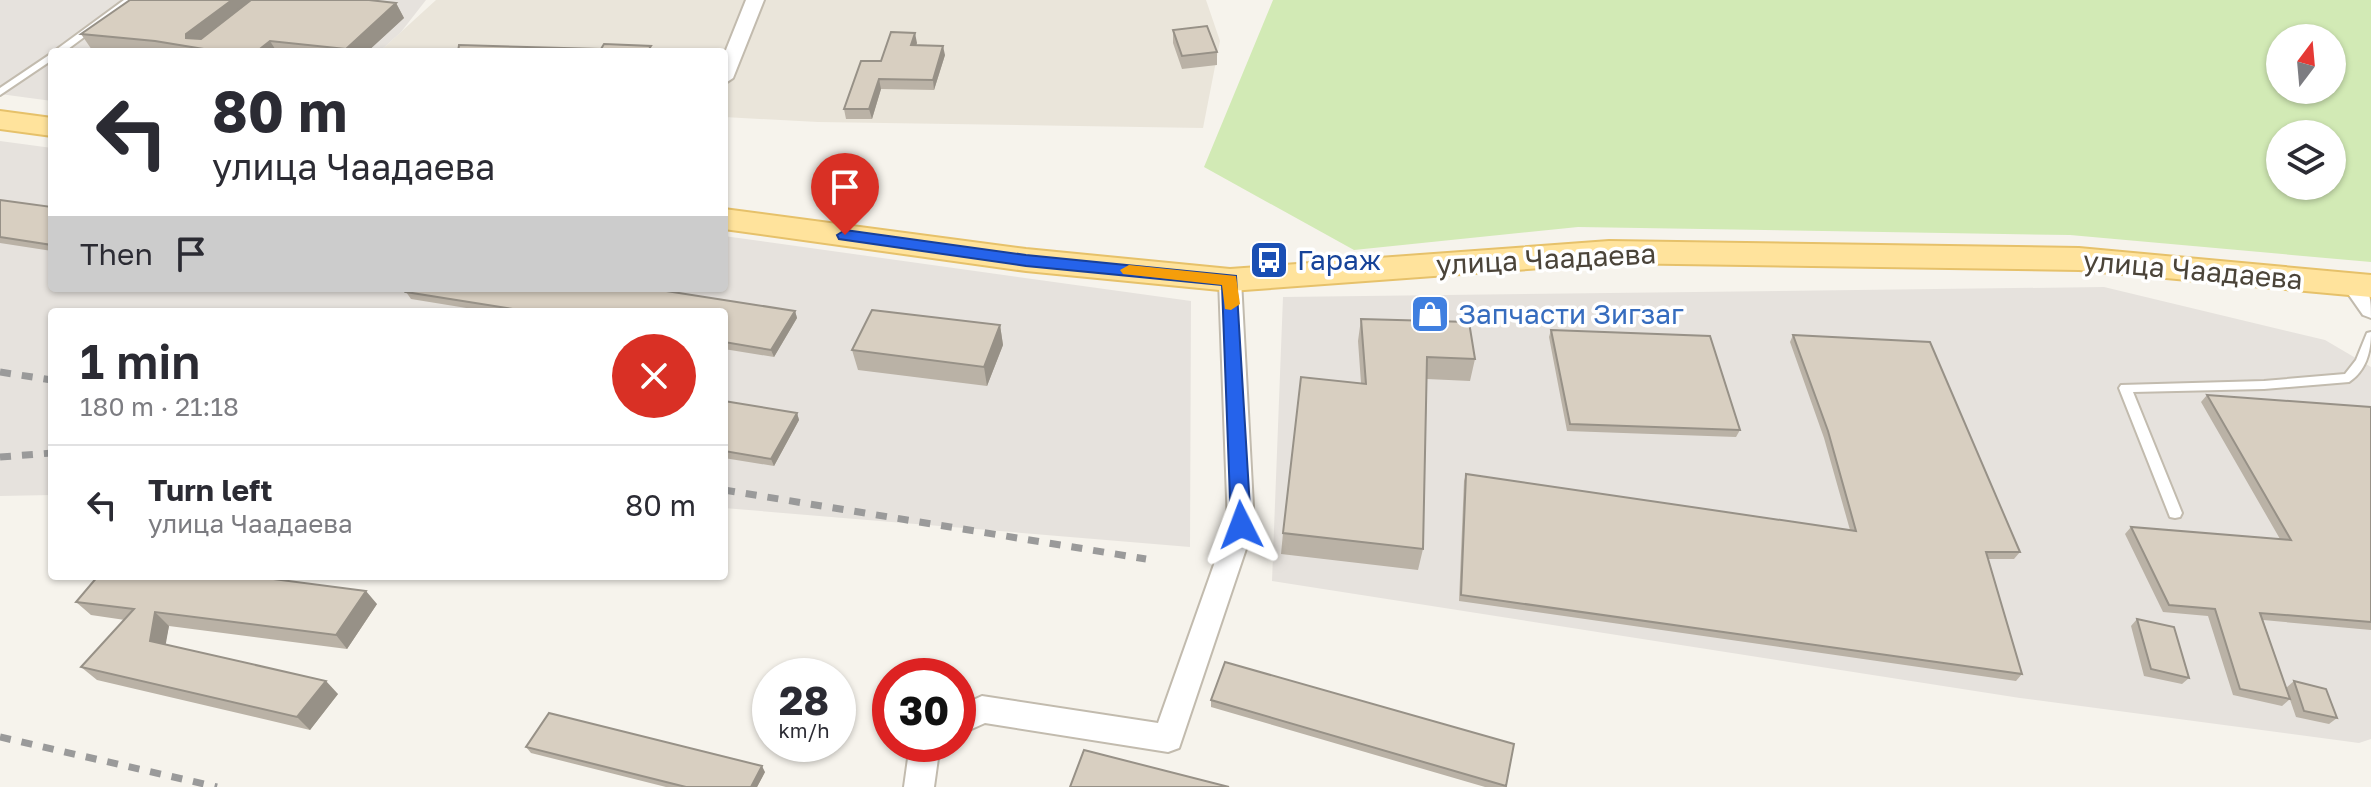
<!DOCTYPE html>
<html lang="en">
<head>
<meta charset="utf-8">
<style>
	:root { --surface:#fff; --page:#f7f7f7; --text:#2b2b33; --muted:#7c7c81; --line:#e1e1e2 }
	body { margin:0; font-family:"Golos Text",sans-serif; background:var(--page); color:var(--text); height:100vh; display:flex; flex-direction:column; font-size:30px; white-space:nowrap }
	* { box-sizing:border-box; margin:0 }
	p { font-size:26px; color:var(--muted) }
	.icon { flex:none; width:44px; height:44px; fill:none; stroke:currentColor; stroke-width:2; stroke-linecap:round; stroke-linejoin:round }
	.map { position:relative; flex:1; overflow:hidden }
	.details { position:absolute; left:48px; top:308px; width:680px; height:272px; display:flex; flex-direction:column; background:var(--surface); border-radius:8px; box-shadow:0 2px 6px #0004 }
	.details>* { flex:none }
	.guide { position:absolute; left:48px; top:48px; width:680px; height:244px; border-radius:8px; box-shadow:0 2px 6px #0004; background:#fff; color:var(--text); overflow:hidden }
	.needle { width:52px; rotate:16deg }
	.buttons { position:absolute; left:2266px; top:24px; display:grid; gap:16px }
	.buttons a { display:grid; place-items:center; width:80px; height:80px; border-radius:50%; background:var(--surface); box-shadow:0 2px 6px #0004; font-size:40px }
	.speed { position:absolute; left:752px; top:658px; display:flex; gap:16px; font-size:40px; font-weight:700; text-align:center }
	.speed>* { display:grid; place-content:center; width:104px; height:104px; border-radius:50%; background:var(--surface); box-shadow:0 2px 6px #0004; line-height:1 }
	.speed small { font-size:20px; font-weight:400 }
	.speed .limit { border:12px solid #d22; background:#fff; color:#111 }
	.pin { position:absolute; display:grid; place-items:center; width:68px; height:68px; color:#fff; margin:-82px -34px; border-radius:50% 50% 50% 0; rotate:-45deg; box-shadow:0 0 8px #0007 }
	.pin .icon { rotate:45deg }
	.me { position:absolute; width:88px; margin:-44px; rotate:357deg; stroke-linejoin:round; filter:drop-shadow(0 0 6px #0008) }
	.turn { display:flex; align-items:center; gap:28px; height:168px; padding:0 32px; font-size:36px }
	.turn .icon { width:104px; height:104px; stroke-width:2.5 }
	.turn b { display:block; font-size:56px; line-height:68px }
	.then { display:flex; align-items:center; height:76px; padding:0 32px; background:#0003; gap:16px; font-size:30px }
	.round { display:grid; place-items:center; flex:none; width:84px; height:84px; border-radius:42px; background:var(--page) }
	.head { display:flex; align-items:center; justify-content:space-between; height:136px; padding:0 32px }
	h1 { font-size:48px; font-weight:600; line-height:60px }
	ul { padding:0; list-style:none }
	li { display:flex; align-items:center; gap:24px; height:120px; padding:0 32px; border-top:2px solid var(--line) }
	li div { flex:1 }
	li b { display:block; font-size:30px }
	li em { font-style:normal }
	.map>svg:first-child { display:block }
</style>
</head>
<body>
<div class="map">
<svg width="2371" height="787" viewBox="0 0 2371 787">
	<rect width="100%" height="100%" fill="#f6f3ec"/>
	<!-- residential -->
	<path fill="#eae5da" d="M436 0H1206L1220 41 1203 128 818 122 724 117V52H379Z"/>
	<!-- industrial -->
	<path fill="#e6e2dd" d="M0 0H426L401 32 379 52H52V101L0 94Z
		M0 141 52 148V288H724V236L1191 301 1190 547 724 508V312H52V495L0 496Z
		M2104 287 2325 340 2371 367V739L2359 743 2020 698 1272 581 1283 297Z"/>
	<!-- green -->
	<path fill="#d2eab5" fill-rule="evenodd" d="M1273 0H2371V262L2070 235 1578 227 1354 250 1204 167ZM2280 38H2332V90H2280ZM2280 134H2332V186H2280Z"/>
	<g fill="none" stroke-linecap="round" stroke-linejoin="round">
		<defs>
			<path id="lane" d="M124 0H134L64 52H53Z
				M52 53V60L0 95V88Z
				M2371 332C2371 352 2366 371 2349 382L2264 389 2133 392 2182 513 2180 517 2175 518 2170 517 2119 388 2121 385 2264 381 2345 374 2356 360 2367 333Z"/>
			<path id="street" d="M746 0H764L733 78 724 84V55Z
				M1230 273 1238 275 1241 280 1254 525 1179 748 1168 752 985 723 958 735V707L982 696 1158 723 1228 525 1219 280 1222 275Z
				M2353 278C2371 283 2371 301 2371 318L2363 315 2342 285 2345 280Z
				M910 744H940L934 787H904Z"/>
			<path id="primary" d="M0 111 52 118V136L0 129Z
				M724 209 1026 249 1230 269 1609 241 2079 248 2371 275V297L2079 270 1609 263 1230 291 1026 271 724 229Z"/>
		</defs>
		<!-- lane casing -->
		<use href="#lane" stroke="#c2bbae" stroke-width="4"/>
		<!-- street casing -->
		<use href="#street" stroke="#c2bbae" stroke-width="4"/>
		<!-- primary casing -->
		<use href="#primary" stroke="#e6c16a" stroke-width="4"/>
		<!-- lane -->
		<use href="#lane" fill="#fff" fill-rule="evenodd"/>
		<!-- street -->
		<use href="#street" fill="#fff" fill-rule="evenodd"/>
		<!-- primary -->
		<use href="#primary" fill="#ffe39c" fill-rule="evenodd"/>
		<!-- rail -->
		<path stroke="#9a9a9a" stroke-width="7" stroke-dasharray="11 11" stroke-linecap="butt" d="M0 372 52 380
			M0 457 52 453
			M724 490 1146 559
			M0 737 217 787"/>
	</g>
	<!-- wall -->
	<path fill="#bab2a6" d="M396 3 404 18 367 52H114L92 50 81 34Z
		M1173 30 1217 52V65L1182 69 1173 43Z
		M917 43 916 45 945 55 934 90 881 89 872 119H846L844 109 881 61Z
		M0 200 52 207V251L0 243Z
		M410 288H647L795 311 797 318 774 357 724 349V312H491L411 299 406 292Z
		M1361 319 1475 359 1470 381 1427 379 1423 549 1418 570 1281 554 1283 533 1361 383 1358 341Z
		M1000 325 1003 345 987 386 858 370 852 350Z
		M1551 330 1740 430 1736 437 1567 431 1549 337Z
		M1793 335 2020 552 2014 559H1988L2022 674 2016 681 1459 601 1464 481 1466 474 1850 530 1824 438 1790 342Z
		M2207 395 2371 407V630L2263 620 2290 699 2282 706 2233 695 2208 616 2163 612 2125 534 2131 527 2280 539 2201 402Z
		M724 401 797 413 799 420 774 466 724 458Z
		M76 602 377 604 347 649 169 626 165 644 338 694 310 730 97 680 81 667 125 620 91 615Z
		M2137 619 2189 678 2182 684 2144 676 2131 626Z
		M2294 681 2337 718 2329 724 2296 717 2286 688Z
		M1211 700 1514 744 1506 787H1485L1211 707Z
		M526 747 765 772 757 787H666L531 753Z"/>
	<!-- shaded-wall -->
	<path fill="#979187" d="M232 0H261L198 48 186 38V34Z
		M396 3 404 18 367 52H348L346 49Z
		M915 33 917 43 913 55 911 45Z
		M270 41 277 52H256Z
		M943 46 945 55 934 90 933 80Z
		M879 79 881 89 872 119 869 109Z
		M795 311 797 318 774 357 771 350Z
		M1000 325 1003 345 987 386 984 367Z
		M797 413 799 420 774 466 771 459Z
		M366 591 377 604 347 649 336 635Z
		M155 612 169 626 164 654 150 641Z
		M326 681 338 694 310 730 297 717Z
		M762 766 765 772 757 787H751Z"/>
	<!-- building -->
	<path fill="#d8cfc1" stroke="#979187" stroke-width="2" d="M130 0H232L186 34V38L201 39 251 0H369L396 3 346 49 270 41 256 52H222L155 41 81 34Z
		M1207 26 1217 52 1182 56 1173 30Z
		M891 32 915 33 911 45 943 46 933 80 879 79 869 109H844L861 61H881Z
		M604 44 651 46 647 52H458L459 45 601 49Z
		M0 200 52 207V245L0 237Z
		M410 288H647L795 311 771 350 724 342V312H532L406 292Z
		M872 310 1000 325 984 367 852 350Z
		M1361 319 1469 322 1475 359 1427 357 1423 549 1283 533 1301 377 1366 384Z
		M1551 330 1710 336 1740 430 1570 424Z
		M1793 335 1930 342 2020 552H1986L2022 674 1461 595 1466 474 1856 531 1828 431Z
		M2207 395 2371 407V622L2260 613 2290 699 2240 689 2215 609 2169 605 2131 527 2291 540Z
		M724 401 797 413 771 459 724 451Z
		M98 576H251L366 591 336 635 155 612 150 641 326 681 297 717 81 667 134 609 76 602Z
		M2137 619 2174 627 2189 678 2151 669Z
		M1225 662 1514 744 1506 786 1211 700Z
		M2294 681 2326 689 2337 718 2304 711Z
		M549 713 762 766 751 787H686L526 747Z
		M1084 750 1229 787H1070Z"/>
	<!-- route -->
	<path fill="#2563eb" stroke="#184099" stroke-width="2" d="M845 230 1026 255 1236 276 1251 525 1248 531H1234L1231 525 1222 285 1026 266 839 239 837 235Z"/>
	<!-- slow -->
	<path fill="#f59e0b" d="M1129 265 1236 276 1240 304 1231 310 1225 309 1222 285 1123 274 1120 270Z"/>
	<!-- icons -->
	<defs>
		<symbol id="bus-square" viewBox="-11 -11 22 22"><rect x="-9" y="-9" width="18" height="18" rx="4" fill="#1a4fb4" stroke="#fff"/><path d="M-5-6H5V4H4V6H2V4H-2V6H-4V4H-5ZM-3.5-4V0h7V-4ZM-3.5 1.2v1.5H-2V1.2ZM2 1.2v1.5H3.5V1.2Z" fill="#fff"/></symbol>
		<symbol id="shop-square" viewBox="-11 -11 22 22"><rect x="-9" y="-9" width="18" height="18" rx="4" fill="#3f7fe0" stroke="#fff"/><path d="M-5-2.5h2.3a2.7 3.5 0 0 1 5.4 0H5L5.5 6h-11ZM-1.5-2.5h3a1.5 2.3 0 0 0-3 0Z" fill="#fff"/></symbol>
	</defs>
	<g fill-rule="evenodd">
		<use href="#bus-square" x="1247" y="238" width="44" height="44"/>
		<use href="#shop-square" x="1408" y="292" width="44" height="44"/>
	</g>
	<g text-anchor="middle" stroke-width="7" stroke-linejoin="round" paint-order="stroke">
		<!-- street labels -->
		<g font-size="28" fill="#4b4439" stroke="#fff">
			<text transform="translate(1546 259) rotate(-3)" y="10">улица Чаадаева</text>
			<text transform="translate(2193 270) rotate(5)" y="10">улица Чаадаева</text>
		</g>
		<!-- transit labels -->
		<g font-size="28" fill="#164399" stroke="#fff" text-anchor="start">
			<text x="1297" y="270">Гараж</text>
		</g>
		<!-- shop labels -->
		<g font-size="28" fill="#366cbe" stroke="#fff" text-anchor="start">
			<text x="1458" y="324">Запчасти Зигзаг</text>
		</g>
	</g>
</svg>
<div class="buttons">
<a><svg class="needle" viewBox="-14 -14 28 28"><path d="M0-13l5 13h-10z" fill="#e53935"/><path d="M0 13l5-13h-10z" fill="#7c7c81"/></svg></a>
<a><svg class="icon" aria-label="layers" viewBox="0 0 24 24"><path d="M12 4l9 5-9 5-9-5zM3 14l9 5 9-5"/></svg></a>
</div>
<div class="speed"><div>28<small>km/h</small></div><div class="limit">30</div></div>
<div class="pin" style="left:845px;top:235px;background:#d93025"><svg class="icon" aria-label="arrive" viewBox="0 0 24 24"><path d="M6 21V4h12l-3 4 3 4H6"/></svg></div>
<svg class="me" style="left:1241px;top:525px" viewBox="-20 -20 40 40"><path d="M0-17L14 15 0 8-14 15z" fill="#2563eb" stroke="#fff" stroke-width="4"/></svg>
<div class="guide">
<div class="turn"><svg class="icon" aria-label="left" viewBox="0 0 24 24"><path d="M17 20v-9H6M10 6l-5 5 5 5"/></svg><div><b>80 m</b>улица Чаадаева</div></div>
<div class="then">Then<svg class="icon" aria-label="arrive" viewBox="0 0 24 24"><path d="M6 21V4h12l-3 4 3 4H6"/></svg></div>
</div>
<section class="details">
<div class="head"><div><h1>1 min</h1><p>180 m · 21:18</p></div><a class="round" style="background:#d93025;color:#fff"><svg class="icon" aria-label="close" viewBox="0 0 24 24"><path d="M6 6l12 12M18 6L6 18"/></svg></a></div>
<ul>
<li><svg class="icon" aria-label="left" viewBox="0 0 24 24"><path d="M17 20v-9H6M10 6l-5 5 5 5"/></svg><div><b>Turn left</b><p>улица Чаадаева</p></div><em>80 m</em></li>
</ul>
</section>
</div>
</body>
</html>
